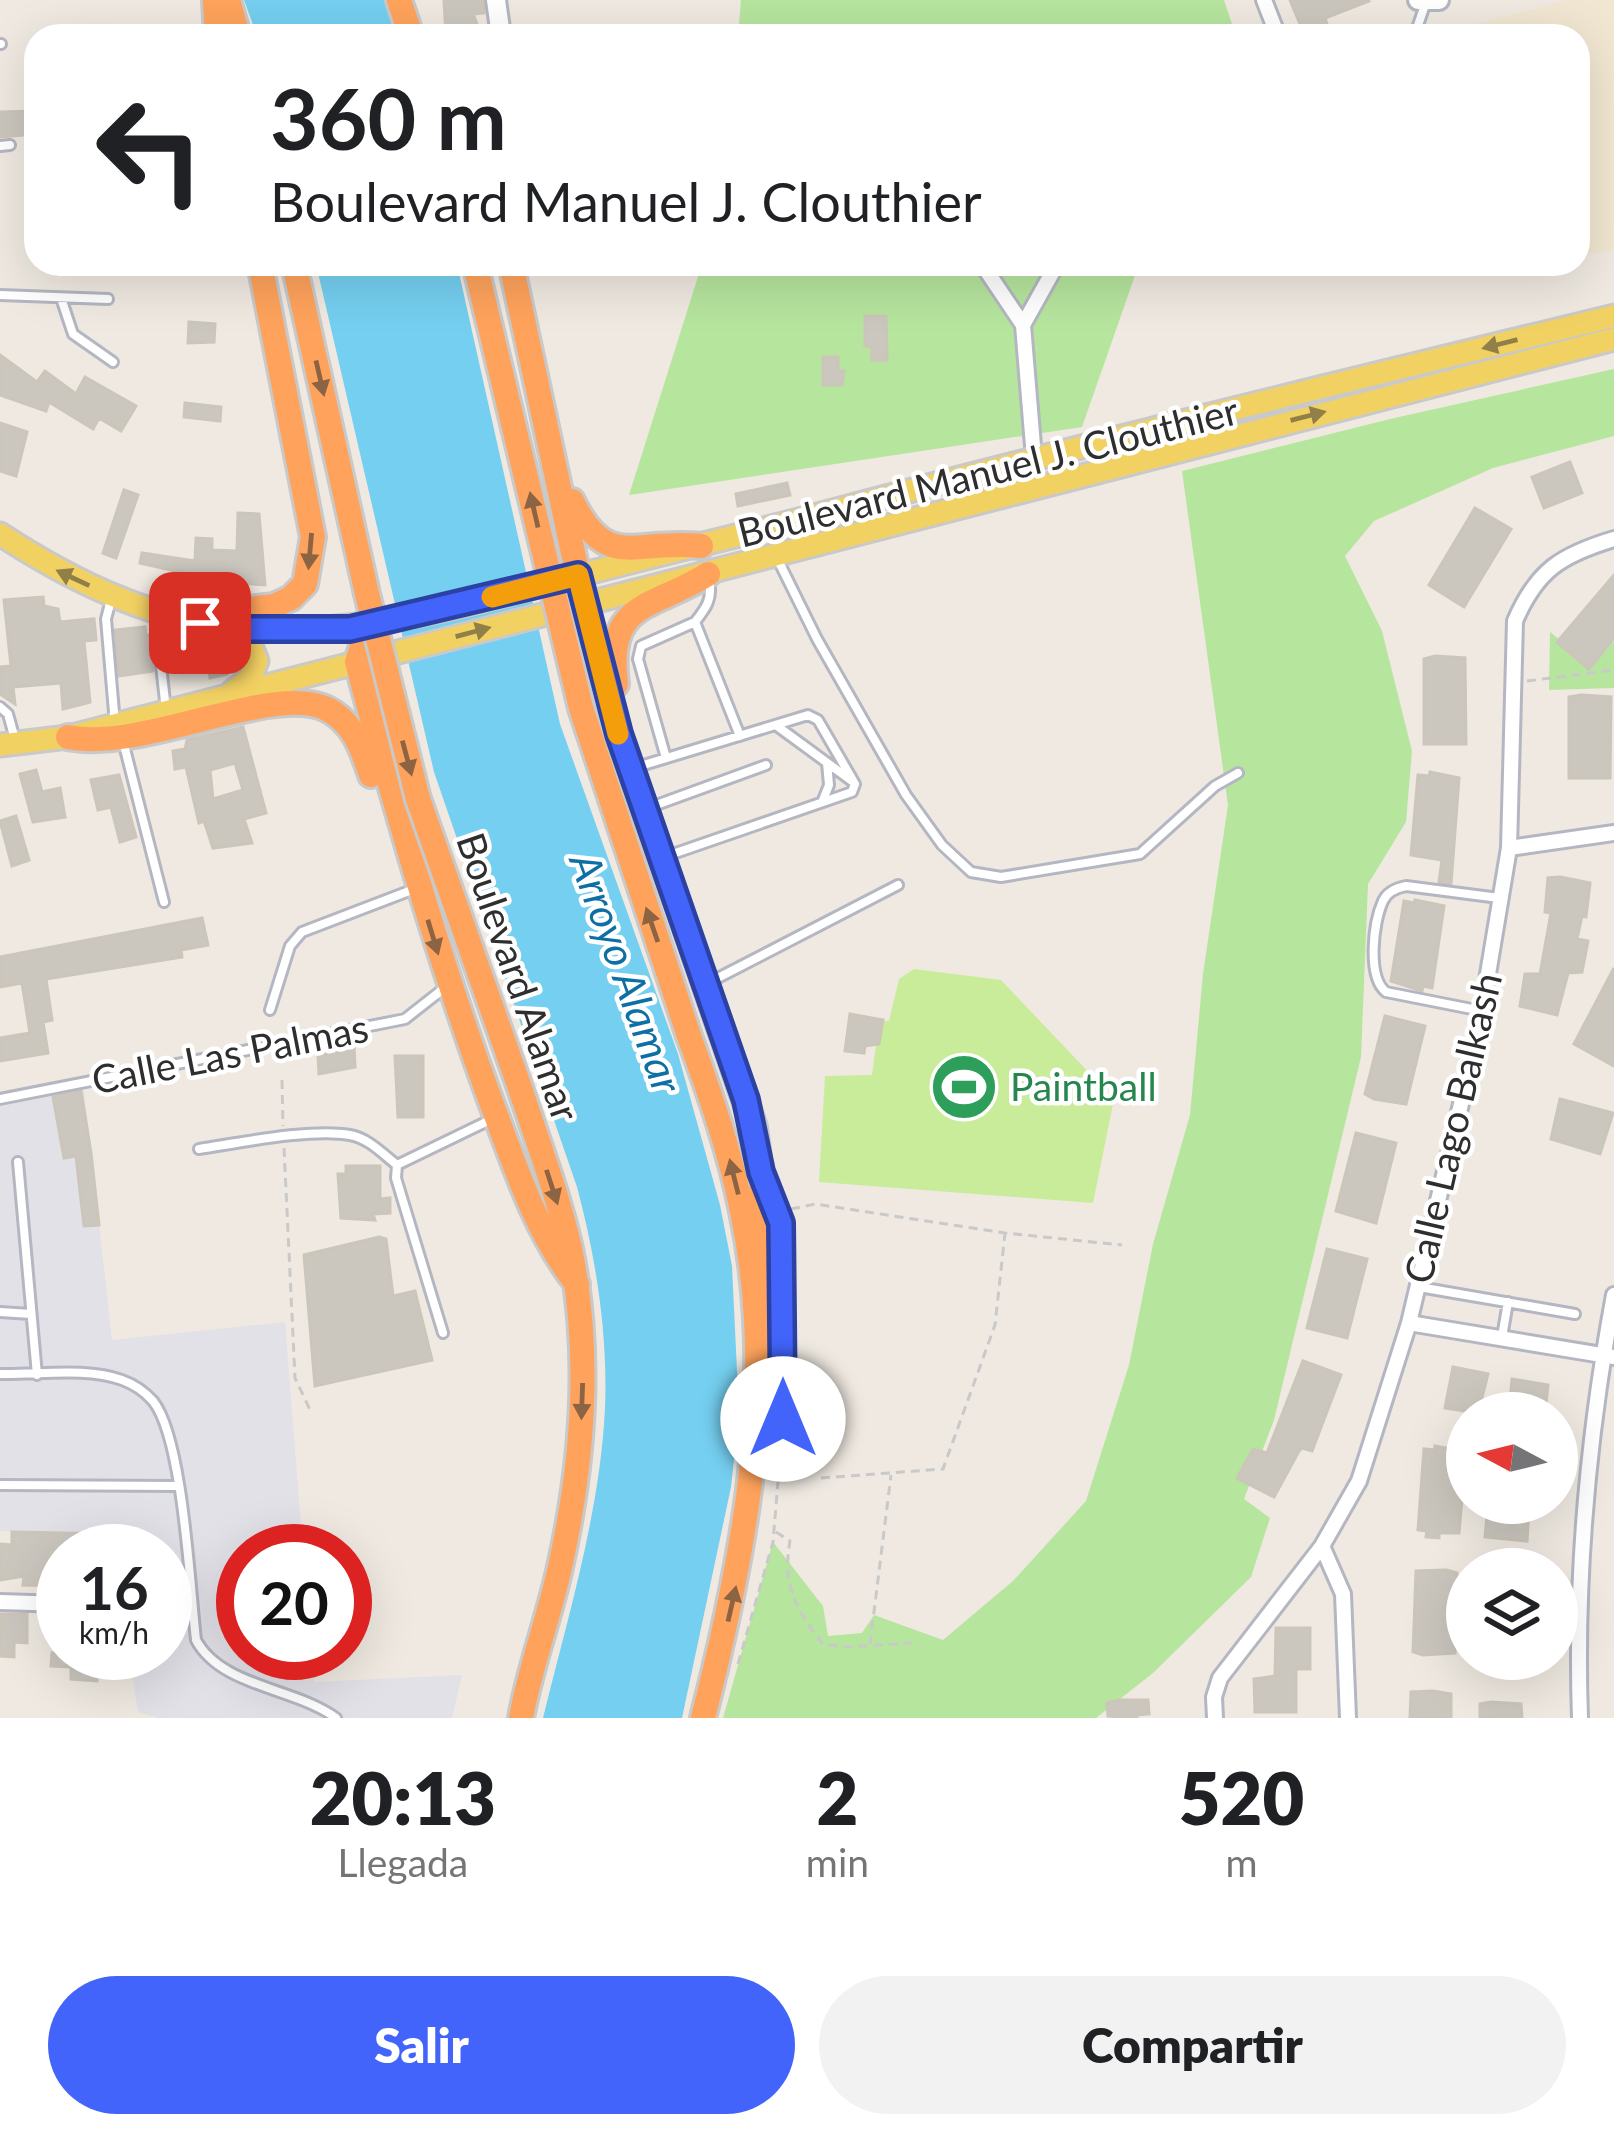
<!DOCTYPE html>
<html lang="es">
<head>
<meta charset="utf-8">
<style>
	:root { --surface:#fff; --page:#f2f2f2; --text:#202124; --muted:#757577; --accent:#4264fb }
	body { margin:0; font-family:Lato,sans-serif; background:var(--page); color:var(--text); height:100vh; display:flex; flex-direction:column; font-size:45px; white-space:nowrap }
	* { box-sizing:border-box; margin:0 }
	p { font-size:39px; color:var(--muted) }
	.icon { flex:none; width:66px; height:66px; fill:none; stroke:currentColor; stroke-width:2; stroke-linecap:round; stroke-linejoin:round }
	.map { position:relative; height:1718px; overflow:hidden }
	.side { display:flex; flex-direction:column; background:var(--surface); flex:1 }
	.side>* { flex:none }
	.guide { position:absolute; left:24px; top:24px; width:1566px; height:252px; border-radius:36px; box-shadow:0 12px 48px #0002; background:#fff; color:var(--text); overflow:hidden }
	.needle { width:78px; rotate:277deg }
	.buttons { position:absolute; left:1446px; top:1392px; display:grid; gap:24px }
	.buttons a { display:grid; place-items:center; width:132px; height:132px; border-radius:50%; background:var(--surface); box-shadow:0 12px 48px #0002; font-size:60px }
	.speed { position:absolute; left:36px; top:1524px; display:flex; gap:24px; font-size:60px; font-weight:700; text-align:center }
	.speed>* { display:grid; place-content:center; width:156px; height:156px; border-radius:50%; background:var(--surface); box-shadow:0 12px 48px #0002; line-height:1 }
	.speed small { font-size:30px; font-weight:400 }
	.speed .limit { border:18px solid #d22; background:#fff; color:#111 }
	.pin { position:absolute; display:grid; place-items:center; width:102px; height:102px; color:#fff; margin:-51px; border-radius:24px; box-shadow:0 6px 18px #0006 }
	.me { position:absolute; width:132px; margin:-66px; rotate:0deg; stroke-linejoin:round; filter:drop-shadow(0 0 9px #0008) }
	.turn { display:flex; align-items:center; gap:42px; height:252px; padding:0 48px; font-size:54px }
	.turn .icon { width:156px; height:156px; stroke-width:2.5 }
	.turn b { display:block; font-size:84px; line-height:102px }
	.eta { display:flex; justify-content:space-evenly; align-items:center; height:204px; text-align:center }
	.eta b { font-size:72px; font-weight:800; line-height:84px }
	.primary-button { display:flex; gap:24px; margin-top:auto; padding:24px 48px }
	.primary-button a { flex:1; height:138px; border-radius:72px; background:var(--accent); color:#fff; font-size:48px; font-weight:800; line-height:138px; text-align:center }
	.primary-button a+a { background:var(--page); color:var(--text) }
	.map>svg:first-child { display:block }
</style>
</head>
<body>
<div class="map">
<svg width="1614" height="1718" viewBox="0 0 1614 1718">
	<rect width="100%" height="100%" fill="#efe9e1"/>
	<!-- industrial -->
	<path fill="#e3e1e8" d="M84 1089 112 1340 285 1322 303 1551H243V1653H311L314 1682 462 1675 452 1718H158L138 1712 129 1653H165V1551H126L125 1532 0 1531V1106Z"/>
	<!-- education -->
	<path fill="#f0e6d1" d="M1568 0H1614V251L1578 255V36H1428Z"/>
	<!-- green -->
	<path fill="#b6e59e" d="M741 0H1224L1236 36H738Z
		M702 264H1139L1082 427 629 495Z
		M1614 369V436L1493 468 1374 521 1345 556 1382 631 1412 751 1406 822 1368 884 1361 1057 1274 1420 1244 1499 1270 1518 1251 1577 1153 1673 1096 1718H723L773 1542 823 1606 828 1636 862 1633 874 1615 943 1640 1013 1581 1086 1501 1129 1365 1153 1244 1190 1115 1203 974 1228 805 1182 471 1390 419Z
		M1550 632 1592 666 1614 641V688L1549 690Z"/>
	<!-- pitch -->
	<path fill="#c9ec9a" d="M914 969 1001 980 1114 1099 1093 1203 819 1182 825 1076 872 1075 879 1022 889 1021 899 979Z"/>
	<!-- water -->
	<path fill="#75cff0" d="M244 0H384L395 36H257Z
		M316 264H457L560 724 678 1054 720 1205 732 1266 739 1413 731 1487 682 1718H543C568 1616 600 1513 605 1408 608 1334 596 1258 577 1187L434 772Z"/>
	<!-- building -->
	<path fill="#cbc7bf" stroke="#cbc5ba" stroke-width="3" fill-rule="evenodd" d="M444 0H483L484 13 473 14 482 36H446Z
		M1290 0H1369V1L1325 18 1331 36H1305Z
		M34 111V125H24L25 135 0 137V112Z
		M865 316H886L887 360H872V347L865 346Z
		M189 322 215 324 214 342 188 343Z
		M0 355 37 382 45 371 76 394 85 377 136 406 121 431 99 418 93 429 49 402 46 411 0 395Z
		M823 357H838V371H844L842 385H823Z
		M185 403 221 407 220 421 184 417Z
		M0 423 27 432 16 476 0 471Z
		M1570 462 1582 493 1544 508 1532 477Z
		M787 483 790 495 738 506 736 494Z
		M124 490 138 495 116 558 103 553Z
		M1475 508 1511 529 1464 607 1429 585Z
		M238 513 259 514 265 585 194 580V575L140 563 142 553 195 561 196 538 212 539V550L237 551Z
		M1614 575V638L1589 669 1557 642Z
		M43 597 44 606 58 609 60 622 94 619 96 640 84 641 90 702 63 709 61 683 13 687 15 704 0 694 1 667 11 666 4 600Z
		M145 627 146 635H149L153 671 119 676 115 630Z
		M166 632 174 637 210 641 224 650 227 674 210 678 207 653 178 659 180 667 170 669Z
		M1435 656 1465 658 1466 744H1424V659Z
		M1581 695 1611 697 1610 778H1569V697Z
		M243 727 266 813 244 819 252 843 213 848 204 821 199 823 186 767 175 769 173 751 185 749 187 740ZM235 763 243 790 213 799 210 770Z
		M36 770 42 792 60 788 65 817 33 822 20 774Z
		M1430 772 1459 778 1451 884 1439 882 1442 860 1411 855 1418 775 1429 776Z
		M119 775 136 837 120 842 111 807 98 810 91 780Z
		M16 816 29 860 12 866 0 821Z
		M1560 877 1590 883 1586 917 1582 916 1577 939 1588 941 1582 972 1568 973 1557 1015 1520 1006 1525 974H1540L1551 913 1545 912 1548 878Z
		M1415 900 1444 906 1432 988 1423 986 1422 991 1391 981 1404 901 1414 903Z
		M202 918 208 945 181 950 182 957 46 979 52 1020 43 1022 48 1053 0 1061V1038L30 1033 22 983 0 987V957Z
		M1614 968V1066L1574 1044Z
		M850 1014 883 1020 879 1044 865 1046 864 1053 845 1051Z
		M1385 1016 1425 1026 1406 1104 1374 1099 1365 1094Z
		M341 1046H354L355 1067 319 1074 318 1054 341 1051Z
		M395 1056H423V1117H398Z
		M81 1091 91 1153 99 1225 84 1226 76 1156 64 1158 53 1097Z
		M1560 1099 1613 1113 1600 1154 1551 1139Z
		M1356 1133 1396 1143 1376 1223 1336 1211Z
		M346 1166H380V1199L390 1198V1213L373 1214 375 1220 341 1218 338 1174H346Z
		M379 1237 386 1239 393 1296 415 1291 432 1360 315 1386 304 1255Z
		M1327 1249 1367 1259 1347 1338 1307 1328Z
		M1303 1361 1341 1375 1312 1451 1302 1448 1299 1451 1274 1497 1237 1478 1253 1449 1267 1453Z
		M1453 1367 1488 1374 1478 1413 1445 1408Z
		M1512 1379 1548 1385 1545 1413H1509Z
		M1435 1446 1466 1452 1459 1533H1439V1538L1426 1537 1427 1531 1418 1530 1424 1449 1435 1450Z
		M1488 1504 1529 1507 1527 1541 1485 1537Z
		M12 1532 123 1534 125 1549 63 1551V1586L23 1585 24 1576 0 1580V1544L12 1545Z
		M1446 1570 1457 1573 1455 1653 1423 1655 1413 1652 1416 1571Z
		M0 1614H27V1643L14 1642V1657L0 1656Z
		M1276 1628H1310V1669H1296V1712H1255L1254 1679 1275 1676Z
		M52 1653H118V1670L112 1669V1678L97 1677V1681L71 1679V1667L51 1666Z
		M1433 1691 1451 1694V1718H1410L1411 1692Z
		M1118 1700H1148L1149 1714 1137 1715V1718L1108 1716 1107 1703Z
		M1491 1702 1521 1704 1522 1718H1480V1704Z"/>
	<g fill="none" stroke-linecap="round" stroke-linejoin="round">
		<defs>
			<path id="lane" d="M1404 36 1416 31 1426 2
				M0 44H1
				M0 146 10 145
				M0 295 108 299
				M61 298 73 334 113 362
				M777 558 817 639 906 795 942 845 971 872 1001 877 1140 854 1215 786 1238 773
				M709 581C713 599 706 608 695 622L740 736
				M112 596 106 619 115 724
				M155 612 166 710
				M0 707 8 714 16 743
				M777 726 852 781
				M123 741 164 902
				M666 758 638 659 641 646 695 622
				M637 767 808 715 818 720 855 784 852 792 664 857
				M823 800 829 785 827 763
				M648 808 766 765
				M710 982 898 885
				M270 1010 290 946 302 932 417 888
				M1482 1011 1386 992C1367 977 1373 923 1383 901 1387 892 1396 888 1406 886L1499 898
				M0 1099 405 1019 447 986
				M199 1149C239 1143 311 1128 350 1135 368 1138 383 1154 397 1165
				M18 1162 37 1375
				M774 1200 784 1244 783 1419
				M1419 1287 1575 1314
				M0 1312 31 1314
				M443 1333 396 1178 397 1165 490 1120
				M1502 1337 1508 1302
				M0 1374C38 1375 86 1367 122 1380 133 1384 145 1392 153 1401 183 1438 190 1588 196 1640 221 1687 296 1688 336 1718
				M0 1485 178 1486"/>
			<path id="street" d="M1264 0 1278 36
				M982 264 1023 325 1034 458
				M1023 325 1057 264
				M1509 848 1614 833
				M1409 1323 1614 1357
				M1322 1546 1343 1594 1348 1718
				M0 1602 63 1604
				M1215 1718 1214 1697 1220 1678 1322 1546 1359 1481 1409 1323 1479 1028 1509 848 1515 621C1537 570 1561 555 1614 539
				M1580 1718C1575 1576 1588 1435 1614 1295"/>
			<path id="secondary" d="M496 0 501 36
				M1418 0H1439"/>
			<path id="primary" d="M0 534C75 583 161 625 252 629 362 635 467 605 573 577 658 554 744 535 829 512 1090 443 1352 380 1614 316
				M223 634 250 644 257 661 250 678 232 692
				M0 745 68 737 1614 339"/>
			<path id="highway" d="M215 0 217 36
				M228 0 238 36
				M399 0 411 36
				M511 264 578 576 619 734 754 1127 764 1205 755 1300
				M572 501C607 573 636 538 701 546
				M175 617 274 606 291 598 305 584 313 537 260 264
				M384 622 363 643 357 662C396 811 438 957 491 1102 515 1165 535 1231 577 1284
				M616 684C605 600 653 609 708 574
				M68 737C143 752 269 684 325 708 353 721 362 748 371 775
				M689 1036C710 1094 730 1151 742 1211 778 1382 745 1552 703 1718
				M521 1091C538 1143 558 1195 570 1249 592 1354 583 1463 560 1567 549 1618 530 1667 521 1718"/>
		</defs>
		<!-- lane casing -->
		<use href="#lane" stroke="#b4b7c1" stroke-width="14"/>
		<!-- street casing -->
		<use href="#street" stroke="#b4b7c1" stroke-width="20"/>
		<!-- secondary casing -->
		<use href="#secondary" stroke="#b4b7c1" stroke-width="24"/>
		<!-- primary casing -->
		<use href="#primary" stroke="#c9c9c9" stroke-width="27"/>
		<!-- highway casing -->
		<use href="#highway" stroke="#c9c9c9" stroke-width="30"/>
		<!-- path -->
		<path stroke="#c9c9c9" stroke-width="3" stroke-dasharray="9 6" stroke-linecap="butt" d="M1527 681 1614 670
			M282 1080 283 1126
			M284 1148 295 1378 311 1412
			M791 1209 815 1204 1005 1233 1122 1245
			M821 1478 943 1469 995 1325 1005 1233
			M776 1532 790 1541C782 1584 796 1611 823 1644L848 1647 912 1643
			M870 1644 891 1475
			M738 1664 773 1542 782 1433"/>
		<!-- lane -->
		<use href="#lane" stroke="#fff" stroke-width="8"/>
		<!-- street -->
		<use href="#street" stroke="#fff" stroke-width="14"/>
		<!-- secondary -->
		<use href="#secondary" stroke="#fff" stroke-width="18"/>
		<!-- primary -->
		<use href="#primary" stroke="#f2d163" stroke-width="21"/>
		<!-- highway -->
		<use href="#highway" stroke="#ffa35c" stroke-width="24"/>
		<defs>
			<path id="highway-bridge" d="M294 264 367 594 418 799 521 1091
				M475 264 581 708 689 1036"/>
		</defs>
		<!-- highway-bridge casing -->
		<use href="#highway-bridge" stroke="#c9c9c9" stroke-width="30" stroke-linecap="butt"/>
		<!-- highway-bridge -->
		<use href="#highway-bridge" stroke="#ffa35c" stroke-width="24"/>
	</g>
	<!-- one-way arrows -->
	<defs><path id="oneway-solid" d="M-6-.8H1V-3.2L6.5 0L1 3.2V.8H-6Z" transform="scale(3)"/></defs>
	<g fill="#908048">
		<use href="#oneway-solid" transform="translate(1500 344) rotate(166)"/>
		<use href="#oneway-solid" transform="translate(1308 416) rotate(-14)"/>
		<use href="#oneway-solid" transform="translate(73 578) rotate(-155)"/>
		<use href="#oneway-solid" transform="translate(473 632) rotate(-15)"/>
	</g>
	<g fill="#8c6343">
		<use href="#oneway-solid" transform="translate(320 378) rotate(77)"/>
		<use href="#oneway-solid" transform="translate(534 510) rotate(-103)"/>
		<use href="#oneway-solid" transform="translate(310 551) rotate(95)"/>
		<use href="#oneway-solid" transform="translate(407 758) rotate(75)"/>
		<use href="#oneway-solid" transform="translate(652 925) rotate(-109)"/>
		<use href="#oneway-solid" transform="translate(433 937) rotate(73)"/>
		<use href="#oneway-solid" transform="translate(734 1177) rotate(-104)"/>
		<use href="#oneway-solid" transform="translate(552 1187) rotate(72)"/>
		<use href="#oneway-solid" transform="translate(582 1401) rotate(92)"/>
		<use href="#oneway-solid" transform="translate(732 1604) rotate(-77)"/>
	</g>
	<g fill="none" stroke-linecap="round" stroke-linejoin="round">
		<defs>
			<path id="route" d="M200 623 248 629H350L578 575 619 734 746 1100 761 1172 781 1223 783 1419"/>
		</defs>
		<!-- route casing -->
		<use href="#route" stroke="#2b41a3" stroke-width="30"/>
		<!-- route -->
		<use href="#route" stroke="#4264fb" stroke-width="21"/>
		<!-- slow -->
		<path stroke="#f59e0b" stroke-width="21" d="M492 597 578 575 618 734"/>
	</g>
	<!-- icons -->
	<defs>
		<symbol id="stadium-disc" viewBox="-11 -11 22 22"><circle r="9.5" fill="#2e9e5b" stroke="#fff"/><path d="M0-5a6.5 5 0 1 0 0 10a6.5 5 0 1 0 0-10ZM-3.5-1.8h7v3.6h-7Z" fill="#fff"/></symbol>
	</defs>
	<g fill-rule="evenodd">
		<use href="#stadium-disc" x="926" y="1049" width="76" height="76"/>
	</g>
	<g text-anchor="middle" stroke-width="9" stroke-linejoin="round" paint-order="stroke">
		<!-- street labels -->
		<g font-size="39" fill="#2e2e2e" stroke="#fff">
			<text transform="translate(988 472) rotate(-14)" y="14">Boulevard Manuel J. Clouthier</text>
			<text transform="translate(518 977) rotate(71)" y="14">Boulevard Alamar</text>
			<text transform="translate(230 1054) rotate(-11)" y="14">Calle Las Palmas</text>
			<text transform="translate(1453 1128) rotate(-77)" y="14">Calle Lago Balkash</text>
		</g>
		<!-- leisure labels -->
		<g font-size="39" fill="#27864d" stroke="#fff" text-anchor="start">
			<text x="1010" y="1101">Paintball</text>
		</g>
		<!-- water labels -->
		<g font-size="42" font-style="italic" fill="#0d6fa3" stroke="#fff">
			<text transform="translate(626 973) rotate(70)" y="15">Arroyo Alamar</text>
		</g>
	</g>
</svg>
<div class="buttons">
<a><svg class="needle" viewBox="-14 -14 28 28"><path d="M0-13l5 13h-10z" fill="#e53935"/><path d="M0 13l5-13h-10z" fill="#757577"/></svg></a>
<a><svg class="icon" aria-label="layers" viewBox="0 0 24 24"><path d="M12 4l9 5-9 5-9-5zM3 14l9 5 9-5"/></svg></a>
</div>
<div class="speed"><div>16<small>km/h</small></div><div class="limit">20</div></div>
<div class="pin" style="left:200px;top:623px;background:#d93025"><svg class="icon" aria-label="arrive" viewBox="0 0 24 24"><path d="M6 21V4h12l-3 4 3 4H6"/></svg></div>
<svg class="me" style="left:783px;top:1419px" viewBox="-20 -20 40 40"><circle r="19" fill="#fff"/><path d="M0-13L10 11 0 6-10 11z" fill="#4264fb"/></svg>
<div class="guide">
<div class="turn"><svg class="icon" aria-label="left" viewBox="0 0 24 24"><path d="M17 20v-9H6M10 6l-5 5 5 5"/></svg><div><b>360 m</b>Boulevard Manuel J. Clouthier</div></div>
</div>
</div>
<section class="side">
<div class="eta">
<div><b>20:13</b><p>Llegada</p></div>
<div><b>2</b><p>min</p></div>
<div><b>520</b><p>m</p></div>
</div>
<div class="primary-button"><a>Salir</a><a>Compartir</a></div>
</section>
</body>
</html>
